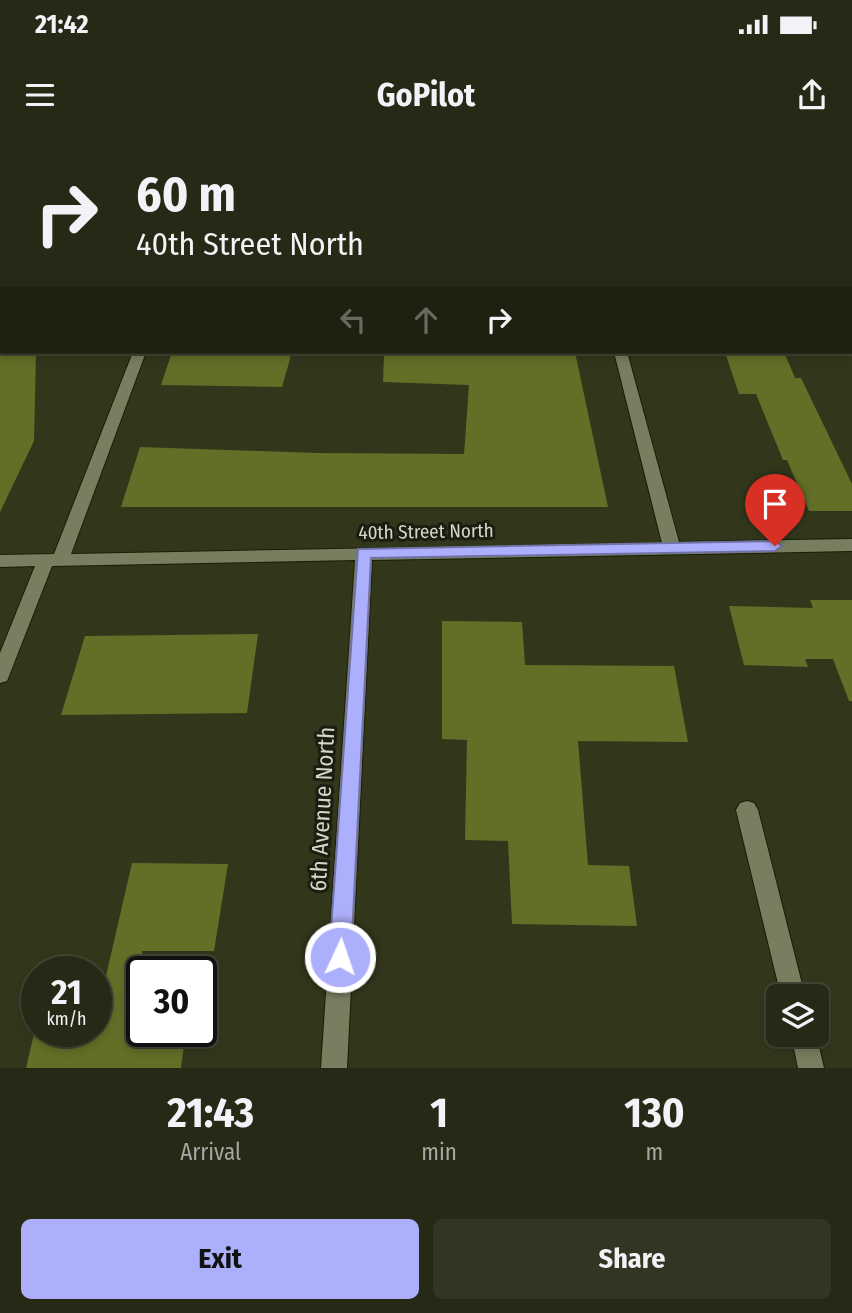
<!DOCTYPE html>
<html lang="en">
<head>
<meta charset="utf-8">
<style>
	:root { --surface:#262915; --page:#323522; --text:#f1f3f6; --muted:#a4a6a0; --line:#424534; --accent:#acaffb }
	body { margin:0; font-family:"Fira Sans Condensed",sans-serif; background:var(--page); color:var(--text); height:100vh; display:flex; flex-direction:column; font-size:26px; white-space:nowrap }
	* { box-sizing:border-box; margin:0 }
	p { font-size:23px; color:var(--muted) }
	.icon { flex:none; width:38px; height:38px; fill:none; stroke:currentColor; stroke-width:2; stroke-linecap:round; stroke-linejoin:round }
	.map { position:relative; height:928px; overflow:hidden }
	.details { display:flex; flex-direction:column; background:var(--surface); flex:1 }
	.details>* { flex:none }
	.hud { position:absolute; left:0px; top:0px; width:852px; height:214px; box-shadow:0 4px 10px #0003,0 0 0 2px var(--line); background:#262915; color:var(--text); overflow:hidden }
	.fabs { position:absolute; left:766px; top:844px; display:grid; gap:14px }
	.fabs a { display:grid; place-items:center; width:63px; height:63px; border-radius:10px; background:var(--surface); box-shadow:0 4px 10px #0003,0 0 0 2px var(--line); font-size:35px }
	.speed { position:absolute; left:21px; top:816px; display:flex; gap:14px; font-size:35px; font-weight:700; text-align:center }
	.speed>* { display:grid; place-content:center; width:91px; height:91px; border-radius:50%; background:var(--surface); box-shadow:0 4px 10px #0003,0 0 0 2px var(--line); line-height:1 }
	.speed small { font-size:18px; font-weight:400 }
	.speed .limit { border:4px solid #111; border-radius:10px; background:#fff; color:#111 }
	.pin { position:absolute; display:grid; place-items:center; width:60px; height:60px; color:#fff; margin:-72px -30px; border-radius:50% 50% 50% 0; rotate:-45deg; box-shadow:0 0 7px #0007 }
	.pin .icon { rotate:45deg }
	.me { position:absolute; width:77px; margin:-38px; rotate:3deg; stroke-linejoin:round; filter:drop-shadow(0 0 5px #0008) }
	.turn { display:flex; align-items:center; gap:24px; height:147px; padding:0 21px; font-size:32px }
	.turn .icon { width:91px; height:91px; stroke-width:2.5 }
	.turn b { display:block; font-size:49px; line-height:60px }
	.lanes { display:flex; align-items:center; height:66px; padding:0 21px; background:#0003; justify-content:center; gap:35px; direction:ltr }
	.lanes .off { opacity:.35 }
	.eta { display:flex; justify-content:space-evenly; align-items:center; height:119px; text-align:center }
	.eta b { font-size:42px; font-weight:700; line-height:49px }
	.cta { display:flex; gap:14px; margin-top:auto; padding:14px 21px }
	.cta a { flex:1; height:80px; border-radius:10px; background:var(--accent); color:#111; font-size:28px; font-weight:700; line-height:80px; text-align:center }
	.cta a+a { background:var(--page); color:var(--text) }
	.status { display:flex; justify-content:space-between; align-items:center; height:49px; padding:0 35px; background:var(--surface); direction:ltr }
	.status svg { height:19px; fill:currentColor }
	header { display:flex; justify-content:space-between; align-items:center; height:91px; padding:0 21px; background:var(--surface); font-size:32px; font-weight:700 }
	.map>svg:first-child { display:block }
</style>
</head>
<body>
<div class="status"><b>21:42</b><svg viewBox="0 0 49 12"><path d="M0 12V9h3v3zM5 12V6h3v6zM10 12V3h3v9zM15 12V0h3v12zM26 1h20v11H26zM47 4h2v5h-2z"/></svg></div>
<header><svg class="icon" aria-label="menu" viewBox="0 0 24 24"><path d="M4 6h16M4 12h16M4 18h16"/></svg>GoPilot<svg class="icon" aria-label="share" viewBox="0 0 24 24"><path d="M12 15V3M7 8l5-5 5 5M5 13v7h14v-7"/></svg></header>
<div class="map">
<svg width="852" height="928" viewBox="0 0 852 928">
	<rect width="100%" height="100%" fill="#32371c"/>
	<!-- building -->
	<path fill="#626f27" d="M0 212H36L34 301 0 372Z
		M172 212H292L282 247 161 245Z
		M384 212H575L608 367H121L140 307 317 313 464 314 469 245 383 242Z
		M725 212H784L795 238H801L852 344V371H809L787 320H783L756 254H739Z
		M810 460H852V561H849L833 519H805L808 527 744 525 729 466 813 468Z
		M442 481 522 482 525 525 674 526 688 602 578 601 588 725 629 726 637 786 512 784 508 701 465 700 467 600 442 599Z
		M258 494 247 573 61 575 85 496Z
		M132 723 228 724 214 811H142V891H186L181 928H26L37 881V891H96V862H100Z"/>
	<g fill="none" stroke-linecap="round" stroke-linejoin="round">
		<defs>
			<path id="minor" d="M225 0H235V2H225Z
				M389 0H399L388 2Z
				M561 0H571V2H561Z
				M742 0H752L753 2H743Z
				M850 48H852V54H850Z
				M0 52H2V58H0Z
				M0 147H2V155H0Z
				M850 165 852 166V176L850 175Z
				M133 212H146L71 414 662 403 614 212H627L679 402 852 399V411L372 420 347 928H321L355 420 52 426 9 536 7 541 0 543V513L35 426 0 427V415L54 414Z
				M747 661 754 663 758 670 805 856H781L736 670 740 663Z
				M791 894H816L824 928H798Z"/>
			<path id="major" d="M14 0H24L12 2Z
				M56 0H66L54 2Z
				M2 19V28H0V20Z
				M0 84H2L0 93Z"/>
		</defs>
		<!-- minor casing -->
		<use href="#minor" stroke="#1a1e04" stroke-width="2"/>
		<!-- major casing -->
		<use href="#major" stroke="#1a1e04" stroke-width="2"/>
		<!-- minor -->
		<use href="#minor" fill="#787f61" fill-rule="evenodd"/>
		<!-- major -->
		<use href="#major" fill="#94a068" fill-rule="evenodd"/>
	</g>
	<!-- route -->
	<path fill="#acaffb" stroke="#7072a3" stroke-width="2" d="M775 401 782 406 775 411 371 418 351 817 348 825 340 828 333 825 329 817 358 409Z"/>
	<g text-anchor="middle" stroke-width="6" stroke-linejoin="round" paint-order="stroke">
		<!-- street labels -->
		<g font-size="19" fill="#d4d8c8" stroke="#1b1d11">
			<text transform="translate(426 391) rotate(-1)" y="7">40th Street North</text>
		</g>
		<!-- near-street labels -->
		<g font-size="23" fill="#d4d8c8" stroke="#1b1d11">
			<text transform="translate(322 669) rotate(-87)" y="8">6th Avenue North</text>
		</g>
	</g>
</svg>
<div class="fabs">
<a><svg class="icon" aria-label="layers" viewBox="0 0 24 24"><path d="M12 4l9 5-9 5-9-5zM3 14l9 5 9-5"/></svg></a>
</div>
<div class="speed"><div>21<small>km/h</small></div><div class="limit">30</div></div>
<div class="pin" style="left:775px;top:406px;background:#d93025"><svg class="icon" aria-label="arrive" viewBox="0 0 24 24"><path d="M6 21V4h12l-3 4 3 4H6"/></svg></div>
<svg class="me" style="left:340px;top:817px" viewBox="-20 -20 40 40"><circle r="17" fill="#acaffb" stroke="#fff" stroke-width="3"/><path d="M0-11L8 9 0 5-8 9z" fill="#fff"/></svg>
<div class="hud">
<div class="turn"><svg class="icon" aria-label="right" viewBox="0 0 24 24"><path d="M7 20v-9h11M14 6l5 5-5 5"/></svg><div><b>60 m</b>40th Street North</div></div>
<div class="lanes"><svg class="icon off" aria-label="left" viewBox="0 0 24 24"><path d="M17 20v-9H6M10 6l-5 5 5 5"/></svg><svg class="icon off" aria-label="ahead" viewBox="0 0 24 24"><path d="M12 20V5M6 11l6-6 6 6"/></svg><svg class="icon" aria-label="right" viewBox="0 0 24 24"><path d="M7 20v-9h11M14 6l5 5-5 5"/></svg></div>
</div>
</div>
<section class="details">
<div class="eta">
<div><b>21:43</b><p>Arrival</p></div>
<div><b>1</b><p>min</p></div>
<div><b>130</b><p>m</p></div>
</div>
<div class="cta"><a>Exit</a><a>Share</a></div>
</section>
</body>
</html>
